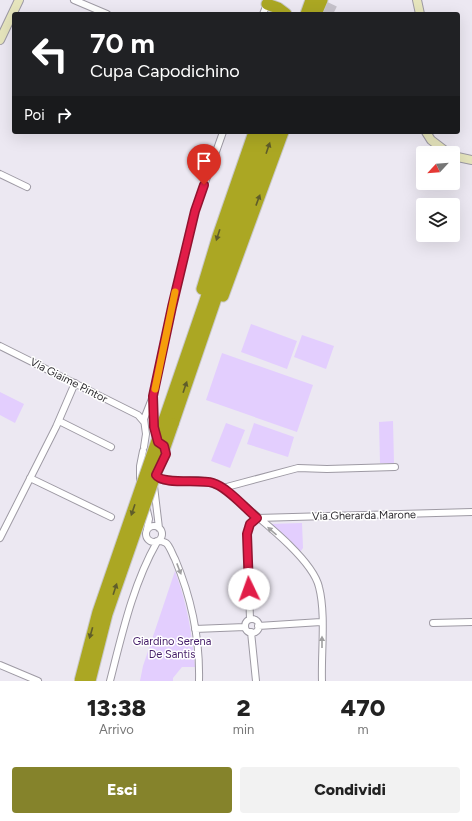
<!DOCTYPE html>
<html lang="it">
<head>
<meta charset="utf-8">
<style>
	:root { --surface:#fff; --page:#f2f2f2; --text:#222; --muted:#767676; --accent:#85832b }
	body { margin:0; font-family:Figtree,sans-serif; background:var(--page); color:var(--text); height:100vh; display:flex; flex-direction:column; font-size:15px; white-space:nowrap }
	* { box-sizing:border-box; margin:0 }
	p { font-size:13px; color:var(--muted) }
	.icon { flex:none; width:22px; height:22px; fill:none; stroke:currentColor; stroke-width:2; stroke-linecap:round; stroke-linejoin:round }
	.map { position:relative; height:681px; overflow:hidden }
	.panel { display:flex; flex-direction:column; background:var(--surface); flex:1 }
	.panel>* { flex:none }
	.banner { position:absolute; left:12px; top:12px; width:448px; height:122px; border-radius:4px; box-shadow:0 4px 16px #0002; background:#202124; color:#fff; overflow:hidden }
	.needle { width:26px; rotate:244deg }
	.fabs { position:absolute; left:416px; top:146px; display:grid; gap:8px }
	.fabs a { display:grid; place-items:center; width:44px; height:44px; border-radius:4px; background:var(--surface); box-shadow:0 4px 16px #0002; font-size:20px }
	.pin { position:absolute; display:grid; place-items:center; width:34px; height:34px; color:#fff; margin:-41px -17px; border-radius:50% 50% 50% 0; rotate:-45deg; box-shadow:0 0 4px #0007 }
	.pin .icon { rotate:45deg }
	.me { position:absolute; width:44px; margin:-22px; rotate:357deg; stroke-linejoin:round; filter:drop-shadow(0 0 3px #0008) }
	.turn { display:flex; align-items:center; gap:14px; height:84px; padding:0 12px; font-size:18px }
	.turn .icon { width:52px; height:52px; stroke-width:2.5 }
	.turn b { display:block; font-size:28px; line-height:34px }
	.then { display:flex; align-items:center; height:38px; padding:0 12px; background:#0003; gap:8px; font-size:15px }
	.eta { display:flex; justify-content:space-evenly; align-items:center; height:68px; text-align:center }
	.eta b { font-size:24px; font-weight:800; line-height:28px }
	.cta { display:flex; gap:8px; margin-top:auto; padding:8px 12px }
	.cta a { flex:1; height:46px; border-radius:4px; background:var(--accent); color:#fff; font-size:16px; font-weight:800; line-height:46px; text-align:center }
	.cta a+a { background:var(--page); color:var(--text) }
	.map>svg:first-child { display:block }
</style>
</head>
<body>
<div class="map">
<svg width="472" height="681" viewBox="0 0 472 681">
	<rect width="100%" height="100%" fill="#ece8f2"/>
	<!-- green -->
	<path fill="#e3cefe" d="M251 324 297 341 287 369 241 352Z
		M302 335 334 346 326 369 294 357Z
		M222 353 313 385 297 432 206 400Z
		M0 392 24 404 15 423 0 415Z
		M393 421 394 463H380L379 422Z
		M226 423 245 430 230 468 211 461Z
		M254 423 294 437 288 457 247 444Z
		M302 523 303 548 300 552 269 524Z
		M175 571C187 603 192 633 195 667H182L173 678V681H140L143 666Z"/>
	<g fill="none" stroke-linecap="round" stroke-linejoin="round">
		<!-- highway-tunnel -->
		<path stroke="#c6c2cb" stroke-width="11" stroke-dasharray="11 5.5" stroke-linecap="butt" d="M327 14 334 0"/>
		<defs>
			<path id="street" d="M74 0 107 14
				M263 14 267 4
				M0 174 27 187
				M0 346 138 415 144 422
				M153 399 154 427 156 438
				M59 421 111 447
				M144 447 146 434 144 419 153 396 172 307 195 211 223 132
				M156 475C162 486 187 479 198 480 208 481 215 484 223 488 248 510 312 556 319 587 326 614 321 653 322 681
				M30 478 111 517
				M140 481V466L143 451
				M154 486 159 528
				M223 488 298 468 327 469 395 467
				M146 506 149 519 147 529
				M257 518 472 512
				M146 534a8 8 0 1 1 16 0a8 8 0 1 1-16 0Z
				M0 538 56 427 75 383
				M157 541C160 541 163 541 166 543 170 546 172 554 175 559 191 597 200 640 199 681
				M250 619 247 533 250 524 257 518
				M245 626a7 7 0 1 1 14 0a7 7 0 1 1-14 0Z
				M433 623 472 622
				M258 626 321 622
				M195 629 245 627
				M251 632 256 681
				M0 665 38 681
				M110 681C122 634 133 584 157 542"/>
			<path id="secondary" d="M417 0 420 14
				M0 40 19 0
				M426 132 431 140 448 153
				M453 156 472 160"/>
			<path id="highway" d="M267 4 278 8 286 14
				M306 14 311 0
				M316 14 322 0
				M202 289 218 236 254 132
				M223 296 283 132
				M164 420 263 132
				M173 424 273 132"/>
		</defs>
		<!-- street casing -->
		<use href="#street" stroke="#9e9aa4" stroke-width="8"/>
		<!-- secondary casing -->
		<use href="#secondary" stroke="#9e9aa4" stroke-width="10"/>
		<!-- highway casing -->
		<use href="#highway" stroke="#c8c8c9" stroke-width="13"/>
		<!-- street -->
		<use href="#street" stroke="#fff" stroke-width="6"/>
		<!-- secondary -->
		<use href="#secondary" stroke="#e6e5bd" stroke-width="8"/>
		<!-- highway -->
		<use href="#highway" stroke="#aba723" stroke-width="11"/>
		<defs>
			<path id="highway-bridge" d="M80 681 98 612 164 420
				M90 681 107 614 173 424"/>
		</defs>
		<!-- highway-bridge casing -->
		<use href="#highway-bridge" stroke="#c8c8c9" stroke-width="13" stroke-linecap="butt"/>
		<!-- highway-bridge -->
		<use href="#highway-bridge" stroke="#aba723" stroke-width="11"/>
	</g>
	<!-- one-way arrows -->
	<defs><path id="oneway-solid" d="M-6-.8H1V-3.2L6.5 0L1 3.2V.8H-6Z"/></defs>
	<g fill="#5f5d2a">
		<use href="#oneway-solid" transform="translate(268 148) rotate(-71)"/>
		<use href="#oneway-solid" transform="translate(258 200) rotate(-70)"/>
		<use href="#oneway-solid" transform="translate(218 235) rotate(108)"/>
		<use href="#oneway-solid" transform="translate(185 387) rotate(-71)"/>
		<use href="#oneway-solid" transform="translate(133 510) rotate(109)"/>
		<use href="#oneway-solid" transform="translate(115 589) rotate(-72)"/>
		<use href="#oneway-solid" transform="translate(91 633) rotate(106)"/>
	</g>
	<g fill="#a0a0a1">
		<use href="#oneway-solid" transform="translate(272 531) rotate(-139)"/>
		<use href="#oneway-solid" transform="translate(179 569) rotate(69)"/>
		<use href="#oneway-solid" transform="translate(322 642) rotate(-90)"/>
	</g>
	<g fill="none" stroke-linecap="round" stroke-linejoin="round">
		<defs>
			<path id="route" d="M204 185 195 211 172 307 153 396 154 427 158 442 164 446 166 454 156 475C162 485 200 479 213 483 227 487 245 508 257 518L250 524 247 534 249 589"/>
		</defs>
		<!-- route casing -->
		<use href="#route" stroke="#92132f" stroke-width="10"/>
		<!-- route -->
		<use href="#route" stroke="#e11d48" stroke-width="7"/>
		<!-- slow -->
		<path stroke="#f59e0b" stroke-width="7" d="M155 389 175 292"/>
	</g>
	<g text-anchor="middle" stroke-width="3" stroke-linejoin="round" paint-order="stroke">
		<!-- street labels -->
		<g font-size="11" fill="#2d2b2f" stroke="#fff">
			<text transform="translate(69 380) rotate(27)" y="4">Via Giaime Pintor</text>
			<text transform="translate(364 515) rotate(-1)" y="4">Via Gherarda Marone</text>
		</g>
		<!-- park labels -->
		<g font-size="11" fill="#441c68" stroke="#fff">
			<text x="172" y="645">Giardino Serena<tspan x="172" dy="13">De Santis</tspan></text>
		</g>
	</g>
</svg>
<div class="fabs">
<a><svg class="needle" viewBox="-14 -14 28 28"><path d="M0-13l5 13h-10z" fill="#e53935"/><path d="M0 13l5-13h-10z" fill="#767676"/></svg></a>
<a><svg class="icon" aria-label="layers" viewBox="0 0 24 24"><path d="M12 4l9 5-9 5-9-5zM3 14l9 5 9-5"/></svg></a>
</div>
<div class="pin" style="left:204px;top:185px;background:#d93025"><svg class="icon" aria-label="arrive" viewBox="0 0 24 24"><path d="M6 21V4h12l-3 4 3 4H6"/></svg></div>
<svg class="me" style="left:249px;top:589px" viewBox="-20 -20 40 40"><circle r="19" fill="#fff"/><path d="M0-13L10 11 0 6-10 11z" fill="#e11d48"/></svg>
<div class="banner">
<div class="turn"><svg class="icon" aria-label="left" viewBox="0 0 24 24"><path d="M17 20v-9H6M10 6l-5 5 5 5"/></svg><div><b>70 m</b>Cupa Capodichino</div></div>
<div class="then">Poi<svg class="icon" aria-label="right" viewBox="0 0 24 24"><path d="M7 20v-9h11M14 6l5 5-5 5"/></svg></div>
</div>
</div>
<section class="panel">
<div class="eta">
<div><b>13:38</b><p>Arrivo</p></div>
<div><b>2</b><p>min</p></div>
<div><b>470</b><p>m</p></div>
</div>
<div class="cta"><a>Esci</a><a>Condividi</a></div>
</section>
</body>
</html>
